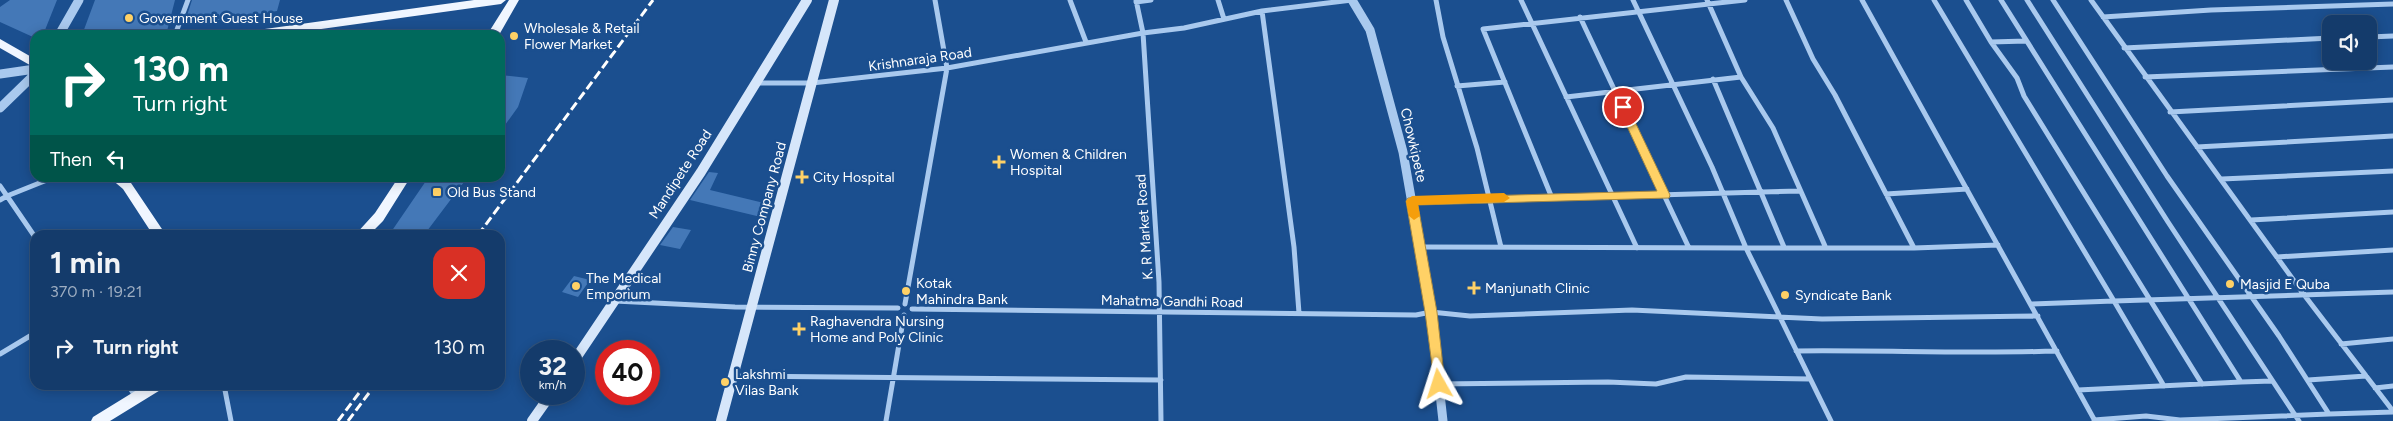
<!DOCTYPE html>
<html lang="en">
<head>
<meta charset="utf-8">
<style>
	:root { --surface:#143b6b; --page:#214673; --text:#f1f3f6; --muted:#9dadc1; --line:#33557e }
	body { margin:0; font-family:Figtree,sans-serif; background:var(--page); color:var(--text); height:100vh; display:flex; flex-direction:column; font-size:19px; white-space:nowrap }
	* { box-sizing:border-box; margin:0 }
	p { font-size:16px; color:var(--muted) }
	.icon { flex:none; width:28px; height:28px; fill:none; stroke:currentColor; stroke-width:2; stroke-linecap:round; stroke-linejoin:round }
	.map { position:relative; flex:1; overflow:hidden }
	.drawer { position:absolute; left:30px; top:230px; width:475px; height:160px; display:flex; flex-direction:column; background:var(--surface); border-radius:15px; box-shadow:0 2px 12px #0003,0 0 0 1px var(--line) }
	.drawer>* { flex:none }
	.banner { position:absolute; left:30px; top:30px; width:475px; height:152px; border-radius:15px; box-shadow:0 2px 12px #0003,0 0 0 1px var(--line); background:#00695c; color:#fff; overflow:hidden }
	.tools { position:absolute; left:2322px; top:15px; display:grid; gap:10px }
	.tools a { display:grid; place-items:center; width:55px; height:55px; border-radius:10px; background:var(--surface); box-shadow:0 2px 12px #0003,0 0 0 1px var(--line); font-size:25px }
	.speed { position:absolute; left:520px; top:340px; display:flex; gap:10px; font-size:25px; font-weight:700; text-align:center }
	.speed>* { display:grid; place-content:center; width:65px; height:65px; border-radius:50%; background:var(--surface); box-shadow:0 2px 12px #0003,0 0 0 1px var(--line); line-height:1 }
	.speed small { font-size:12px; font-weight:400 }
	.speed .limit { border:8px solid #d22; background:#fff; color:#111 }
	.pin { position:absolute; display:grid; place-items:center; width:42px; height:42px; color:#fff; margin:-21px; border:2px solid #fff; border-radius:50%; box-shadow:0 1px 5px #0007 }
	.me { position:absolute; width:55px; margin:-28px; rotate:354deg; stroke-linejoin:round; filter:drop-shadow(0 0 4px #0008) }
	.turn { display:flex; align-items:center; gap:18px; height:105px; padding:0 20px; font-size:22px }
	.turn .icon { width:65px; height:65px; stroke-width:2.5 }
	.turn b { display:block; font-size:35px; line-height:42px }
	.then { display:flex; align-items:center; height:48px; padding:0 20px; background:#0003; gap:10px; font-size:19px }
	.round { display:grid; place-items:center; flex:none; width:52px; height:52px; border-radius:15px; background:var(--page) }
	.overview { display:flex; align-items:center; justify-content:space-between; height:85px; padding:0 20px }
	h1 { font-size:30px; font-weight:700; line-height:38px }
	ul { padding:0; list-style:none }
	li { display:flex; align-items:center; gap:15px; height:65px; padding:0 20px }
	li div { flex:1 }
	li b { display:block; font-size:19px }
	li em { font-style:normal }
	.map>svg:first-child { display:block }
</style>
</head>
<body>
<div class="map">
<svg width="2393" height="421" viewBox="0 0 2393 421">
	<rect width="100%" height="100%" fill="#1b4f8f"/>
	<!-- building -->
	<path fill="#4478b7" d="M10 0H57L45 30 33 37 0 22V7Z
		M95 0H175L166 35H82Z
		M192 0H280L277 11 184 25Z
		M500 75 528 78 518 107 500 132Z
		M709 172 718 173 710 190 772 205 765 218 690 200Z
		M428 178H467L424 235H389Z
		M673 227 691 230 680 249 660 245Z
		M574 276 590 280 578 297 562 292Z"/>
	<g fill="none" stroke-linecap="round" stroke-linejoin="round">
		<!-- minor -->
		<path stroke="#a9c9ee" stroke-width="5" d="M1070 0 1086 42
			M1136 0 1143 33 1159 282 1161 421
			M1218 0 1224 19
			M1436 0 1443 37 1477 148 1501 247
			M1521 0 1637 248
			M1745 0 1483 29 1552 198 1800 191
			M1786 0 1813 59 1835 95 1914 248H1746L1831 421
			M1862 0 2095 421
			M1934 0 2114 301 2031 304
			M1966 0 1991 42 2026 41
			M2001 0 2241 382 2078 390
			M2027 0 2168 222 2299 421
			M2053 0 2167 176 2279 336 2329 414 2180 420 2146 416 2094 420
			M2091 0 2305 296 2393 411
			M1136 2 1151 0
			M1262 11 1294 247 1299 313
			M1580 17 1689 248
			M2103 17 2211 10 2393 4
			M175 35 188 0
			M2369 37 2393 36
			M1991 42 2017 78 2024 96 2202 384
			M2124 48 2331 38
			M1741 77 1773 128 1825 246
			M2145 77 2393 67
			M1713 79 1784 247
			M757 83H812L947 68 1143 33 1184 28 1262 11 1352 0
			M1457 86 1505 82
			M1566 97 1741 77 1707 0
			M2170 112 2393 100
			M2197 147 2393 136
			M2222 179 2393 171
			M0 186 7 196 0 200
			M1886 194 1967 189
			M1412 201 1552 198
			M2251 220 2393 212
			M35 237 7 196 52 178
			M1420 247 1746 248 1712 167 1633 0
			M1914 248 1998 245
			M2277 257 2393 250
			M615 301 735 307 898 308
			M905 304 947 68 935 0
			M912 309 1416 315 1431 312 1470 316 1632 310 1822 319 2038 316
			M2341 344 2393 339
			M1796 351C1883 350 1970 354 2057 351
			M0 354 35 333
			M734 376 1161 380
			M2308 380 2366 376
			M2241 382 2272 381
			M1439 384 1608 382 1656 384 1686 377 1810 379
			M128 385 136 397
			M224 385 231 421
			M2164 386 2114 301 2393 292
			M2375 388 2393 386
			M2329 414 2393 412
			M886 421 904 315"/>
		<!-- tertiary -->
		<path stroke="#a9c9ee" stroke-width="9" d="M1352 0 1370 30 1403 152 1431 312 1443 421
			M59 35 79 0
			M0 74 35 69
			M0 108 35 74"/>
		<!-- secondary -->
		<path stroke="#d6e6fa" stroke-width="10" d="M574 361 701 172 807 0
			M532 421 551 394
			M721 421 834 0"/>
		<!-- primary -->
		<path fill="#f0f6ff" fill-rule="evenodd" d="M474 0H506L501 4 278 35H244L250 31Z
			M509 0H519L499 35H487Z
			M0 39 35 59V68L0 48Z
			M110 178H124L131 183 166 235H153L123 189Z
			M398 178H410L383 221 369 235H355L375 213Z
			M145 385H164L162 389 110 421H91L93 417Z"/>
		<!-- rail -->
		<path stroke="#fff" stroke-width="3" stroke-dasharray="9 4" stroke-linecap="butt" d="M478 235 653 0
			M338 421 365 385
			M348 421 375 385"/>
	</g>
	<!-- route -->
	<path fill="#ffd166" stroke="#a68842" d="M1623 103 1628 107 1670 195 1669 198 1418 205 1437 312 1445 384 1444 388H1435L1425 312 1406 201 1408 198 1657 191 1618 107Z"/>
	<!-- slow -->
	<path fill="#f59e0b" d="M1504 193 1510 198 1504 202 1418 205 1420 216 1414 220 1409 216 1406 201 1412 196Z"/>
	<!-- markers -->
	<g fill="#ffd166" stroke="#1b4f8f" stroke-width="2">
		<circle cx="129" cy="18" r="5"/>
		<circle cx="514" cy="36" r="5"/>
		<path d="M996.5 154.5h5v5h5v5h-5v5h-5v-5h-5v-5h5z"/>
		<path d="M799.5 169.5h5v5h5v5h-5v5h-5v-5h-5v-5h5z"/>
		<rect x="432" y="187" width="10" height="10" rx="2.5"/>
		<circle cx="2230" cy="284" r="5"/>
		<circle cx="576" cy="286" r="5"/>
		<path d="M1471.5 280.5h5v5h5v5h-5v5h-5v-5h-5v-5h5z"/>
		<circle cx="906" cy="291" r="5"/>
		<circle cx="1785" cy="295" r="5"/>
		<path d="M796.5 321.5h5v5h5v5h-5v5h-5v-5h-5v-5h5z"/>
		<circle cx="725" cy="382" r="5"/>
	</g>
	<g text-anchor="middle" stroke-width="5" stroke-linejoin="round" paint-order="stroke">
		<!-- poi labels -->
		<g font-size="14" fill="#fff" stroke="#1b4f8f" text-anchor="start">
			<text x="139" y="23">Government Guest House</text>
			<text x="524" y="33">Wholesale &amp; Retail<tspan x="524" dy="16">Flower Market</tspan></text>
			<text x="1010" y="159">Women &amp; Children<tspan x="1010" dy="16">Hospital</tspan></text>
			<text x="813" y="182">City Hospital</text>
			<text x="447" y="197">Old Bus Stand</text>
			<text x="586" y="283">The Medical<tspan x="586" dy="16">Emporium</tspan></text>
			<text x="916" y="288">Kotak<tspan x="916" dy="16">Mahindra Bank</tspan></text>
			<text x="2240" y="289">Masjid E Quba</text>
			<text x="1485" y="293">Manjunath Clinic</text>
			<text x="1795" y="300">Syndicate Bank</text>
			<text x="810" y="326">Raghavendra Nursing<tspan x="810" dy="16">Home and Poly Clinic</tspan></text>
			<text x="735" y="379">Lakshmi<tspan x="735" dy="16">Vilas Bank</tspan></text>
		</g>
		<!-- street labels -->
		<g font-size="14" fill="#fff" stroke="#1b4f8f">
			<text transform="translate(920 59) rotate(-8)" y="5">Krishnaraja Road</text>
			<text transform="translate(1414 145) rotate(77)" y="5">Chowkipete</text>
			<text transform="translate(680 174) rotate(-57)" y="5">Mandipete Road</text>
			<text transform="translate(764 207) rotate(-75)" y="5">Binny Company Road</text>
			<text transform="translate(1144 227) rotate(-94)" y="5">K. R Market Road</text>
			<text transform="translate(1172 301) rotate(1)" y="5">Mahatma Gandhi Road</text>
		</g>
	</g>
</svg>
<div class="tools">
<a><svg class="icon" aria-label="sound" viewBox="0 0 24 24"><path d="M4 9h4l5-4v14l-5-4H4zM17 9q2 3 0 6"/></svg></a>
</div>
<div class="speed"><div>32<small>km/h</small></div><div class="limit">40</div></div>
<div class="pin" style="left:1623px;top:107px;background:#d93025"><svg class="icon" aria-label="arrive" viewBox="0 0 24 24"><path d="M6 21V4h12l-3 4 3 4H6"/></svg></div>
<svg class="me" style="left:1439px;top:384px" viewBox="-20 -20 40 40"><path d="M0-17L14 15 0 8-14 15z" fill="#ffd166" stroke="#fff" stroke-width="4"/></svg>
<div class="banner">
<div class="turn"><svg class="icon" aria-label="right" viewBox="0 0 24 24"><path d="M7 20v-9h11M14 6l5 5-5 5"/></svg><div><b>130 m</b>Turn right</div></div>
<div class="then">Then<svg class="icon" aria-label="left" viewBox="0 0 24 24"><path d="M17 20v-9H6M10 6l-5 5 5 5"/></svg></div>
</div>
<section class="drawer">
<div class="overview"><div><h1>1 min</h1><p>370 m · 19:21</p></div><a class="round" style="background:#d93025;color:#fff"><svg class="icon" aria-label="close" viewBox="0 0 24 24"><path d="M6 6l12 12M18 6L6 18"/></svg></a></div>
<ul>
<li><svg class="icon" aria-label="right" viewBox="0 0 24 24"><path d="M7 20v-9h11M14 6l5 5-5 5"/></svg><div><b>Turn right</b></div><em>130 m</em></li>
</ul>
</section>
</div>
</body>
</html>
